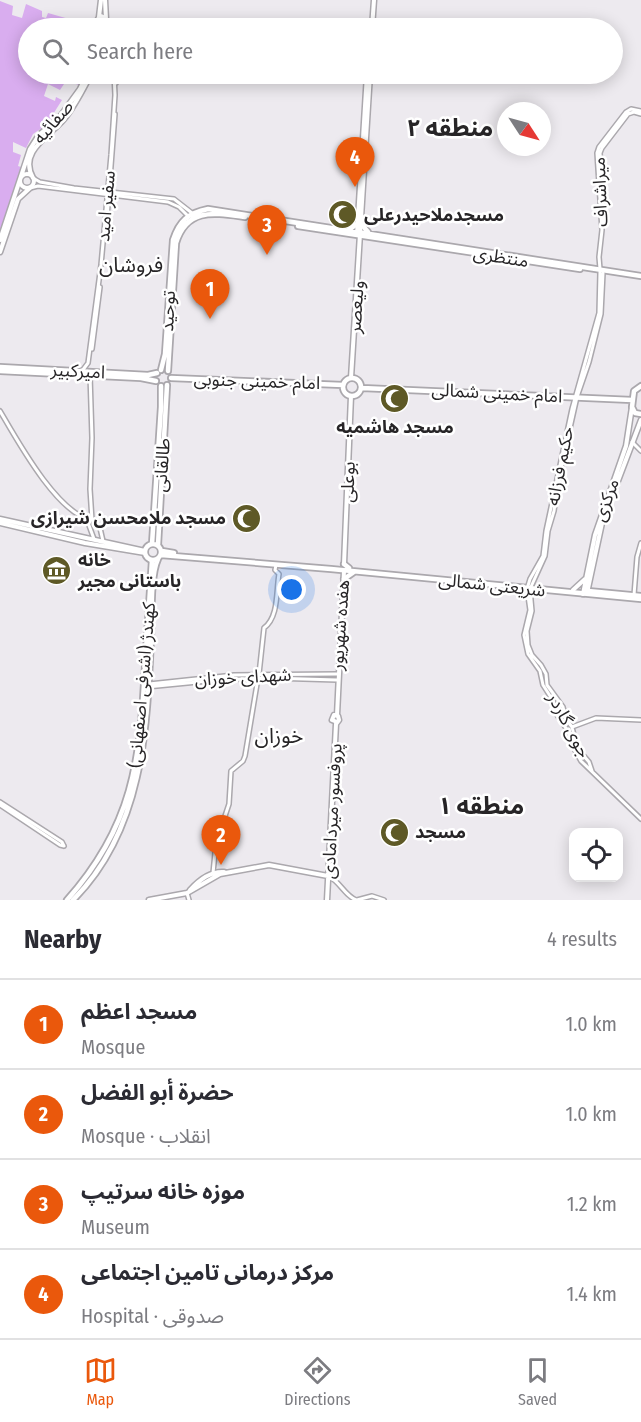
<!DOCTYPE html>
<meta charset="utf-8">
<style>
:root{--surface:#fff;--page:#f2f2f3;--text:#2b2b33;--muted:#7c7c81;--line:#e1e1e2;--accent:#ea580c}
body{margin:0;font-family:"Fira Sans Condensed","Noto Sans Arabic",sans-serif;background:var(--page);color:var(--text)}
.controls{position:absolute;right:18px;bottom:18px;display:grid;overflow:hidden;border-radius:12px;box-shadow:0 3px 15px #0003}
.controls button{width:54px;height:54px;display:grid;place-items:center;padding:0;border:0;border-bottom:2px solid var(--line);background:var(--surface);color:var(--text);font:30px sans-serif}
.compass{position:absolute;left:497px;top:102px;width:54px;height:54px;border-radius:50%;background:var(--surface);box-shadow:0 3px 15px #0003;rotate:126deg}
.you{position:absolute;left:292px;top:590px;width:21px;height:21px;margin:-15px;border:4px solid #fff;border-radius:50%;background:#1a73e8;box-shadow:0 0 0 9px #1a73e833}
.badge{display:grid;place-items:center;width:39px;height:39px;border-radius:50%;background:var(--accent);color:#fff;font-size:20px;font-weight:700}
.pin{position:absolute;translate:-50% -50px;filter:drop-shadow(0 2px 3px #0008)}
.pin::after{content:'';position:absolute;top:32px;width:21px;height:18px;background:inherit;clip-path:polygon(0 0,100% 0,50% 100%)}
.list{margin:0;padding:0;list-style:none}
h2{display:flex;justify-content:space-between;align-items:center;height:78px;margin:0;padding:0 24px;font-size:26px}
h2 small{font-size:20px;font-weight:400;color:var(--muted)}
.list li{display:grid;grid-template-columns:39px 1fr auto;gap:18px;align-items:center;box-sizing:border-box;height:90px;padding:0 24px;border-top:2px solid var(--line)}
.list b{display:block;font-size:22px;white-space:nowrap}
.list p{margin:0;font-size:20px;white-space:nowrap;color:var(--muted)}
.list em{font-size:20px;font-style:normal;color:var(--muted)}
.icon{flex:none;width:33px;height:33px;fill:none;stroke:currentColor;stroke-width:2;stroke-linecap:round;stroke-linejoin:round}
.map{position:relative;flex:none;width:641px;height:900px;overflow:hidden}
.search{position:absolute;background:var(--surface);box-shadow:0 3px 15px #0003;left:18px;right:18px;top:18px;height:66px;display:flex;align-items:center;gap:15px;box-sizing:border-box;padding:0 21px;border-radius:33px;color:var(--muted);font-size:22px}
.sheet{height:438px;background:var(--surface)}
nav{display:flex;justify-content:space-around;align-items:center;box-sizing:border-box;height:84px;border-top:2px solid var(--line);background:var(--surface);font-size:16px;color:var(--muted)}
nav a{display:grid;justify-items:center;gap:3px}
nav .on{color:var(--accent)}
.map>svg:first-child{display:block}
.green{fill:#d9adef}
.lines{fill:none;stroke-linecap:round;stroke-linejoin:round}
.tertiary-casing{stroke:#aba8ad;stroke-width:6}
.secondary-casing{stroke:#aba8ad;stroke-width:7}
.primary-casing{stroke:#aba8ad;stroke-width:8}
.tertiary{stroke:#fff;stroke-width:3}
.secondary{stroke:#fff;stroke-width:4}
.primary{stroke:#fff;stroke-width:4.5}
.labels{text-anchor:middle;stroke-width:5;stroke-linejoin:round;paint-order:stroke}
.street-label{font-size:18px;fill:#272527;stroke:#fff}
.poi-label{font-size:18px;font-weight:bold;fill:#272527;stroke:#fff;text-anchor:start}
.quarter-label{font-size:21px;fill:#272527;stroke:#fff}
.district-label{font-size:24px;font-weight:bold;fill:#272527;stroke:#fff}
</style>
<div class="map">
<svg width="641" height="900" viewBox="0 0 641 900">
<rect width="100%" height="100%" fill="#edeaef"/>
<!-- green -->
<path class="green" d="M0 1 13 6 12 15 22 18 26 4 42 11V17L46 18 48 13 76 21 88 28H28V74H81L83 76 79 85 66 81 60 90 48 84 44 96 55 101 56 97 62 100 50 119 51 122 33 134 26 148 13 142V152L21 155 18 166 21 167 0 232Z"/>
<g class="lines">
<defs>
<path id="tertiary" d="M116 74V83
M33 178 40 182 74 188 174 199 192 213
M30 188 38 186 168 202 179 207 188 216
M107 218 115 114
M604 223 600 153 602 148 628 114 634 112 641 114
M600 269 599 257 602 230 597 153 599 147 626 112 631 109 641 111
M600 272 599 313 572 409 546 531 543 556 530 579 527 589 530 610 524 635 528 654 540 671 543 685 552 699 555 712 568 731 571 743 581 761 641 819
M92 349 100 287
M82 371 88 363 101 265 111 155 115 95 114 74
M90 375 92 438 90 489 92 520
M0 411C17 440 58 515 92 520
M632 442 641 451
M87 520 94 539
M92 520 100 528 103 541
M634 595 637 557 641 543
M259 674 264 628C279 617 276 591 279 574L275 570 276 565
M149 684 234 675 337 674
M147 687 218 680 270 678 337 680
M572 727 596 718 641 720
M592 771 589 762 577 748 572 727 566 719 563 707 547 685 546 674 541 665 532 655 528 645 527 631 532 611 530 589 545 556 548 531 554 511 559 477 577 397 589 362 601 314 603 273
M0 802 62 842 64 846
M0 805 60 845 64 846
M213 873 216 843 229 804 231 771 243 761 245 756 258 678
M328 876C340 881 344 895 356 900
M187 893 189 900
M357 900 372 896 384 900"/>
<path id="secondary" d="M105 0 106 19
M99 17 101 0
M96 28 98 19 101 16 106 19 107 28
M372 28 374 0
M20 181a7 7 0 1 1 14 0a7 7 0 1 1-14 0Z
M33 178C18 151 50 136 64 119 75 106 83 89 91 74
M357 234 367 74
M0 240 30 149 39 135 59 118 80 89 87 74
M0 252 18 199 30 188
M351 378 370 74
M0 519 145 551
M0 523 85 543 145 553
M344 564 351 396
M573 590 585 579
M587 593 602 523 641 420
M583 594 595 535 626 446 632 407
M337 715 344 571
M190 890C199 880 210 871 224 872
M149 900 187 893 220 874 269 865 328 876
M327 900 336 724 339 720 338 716 334 715 332 720 337 722"/>
<path id="primary" d="M362 225 368 232
M298 226 580 269
M349 230 358 223
M0 367 148 375 157 373
M161 370 165 354 173 240C179 221 188 213 208 209L641 276
M0 371 141 378 156 381
M168 371 176 243C187 207 215 213 245 217
M343 387a9 9 0 1 1 18 0a9 9 0 1 1-18 0Z
M171 378 343 385
M641 386 634 391 632 407 635 413 641 414
M362 388 632 400
M145 552a8 8 0 1 1 16 0a8 8 0 1 1-16 0Z
M152 544 161 407V386
M158 545 167 385
M162 551 174 553
M161 555 331 569 641 599
M344 564 349 568
M344 579 354 572
M588 591 641 596
M67 900C133 826 140 761 145 666 147 631 150 595 152 560
M73 900C143 830 147 730 151 637 152 617 150 576 158 559"/>
</defs>
<!-- tertiary casing -->
<use href="#tertiary" class="tertiary-casing"/>
<!-- secondary casing -->
<use href="#secondary" class="secondary-casing"/>
<!-- primary casing -->
<use href="#primary" class="primary-casing"/>
<!-- tertiary -->
<use href="#tertiary" class="tertiary"/>
<!-- secondary -->
<use href="#secondary" class="secondary"/>
<!-- primary -->
<use href="#primary" class="primary"/>
</g>
<!-- icons -->
<defs>
<symbol id="mosque-disc" viewBox="-11 -11 22 22"><circle r="9.5" fill="#5e5926" stroke="#fff"/><path d="M3.5-4.9A6 6 0 1 0 3.5 4.9A5 5 0 1 1 3.5-4.9Z" fill="#fff"/></symbol>
<symbol id="museum-disc" viewBox="-11 -11 22 22"><circle r="9.5" fill="#5e5926" stroke="#fff"/><path d="M0-6L6-3V-2H-6V-3ZM-5-1h2V3h-2ZM-1-1h2V3h-2ZM3-1h2V3H3ZM-6 4H6V6H-6Z" fill="#fff"/></symbol>
</defs>
<g fill-rule="evenodd">
<use href="#mosque-disc" x="326" y="198" width="33" height="33"/>
<use href="#mosque-disc" x="378" y="382" width="33" height="33"/>
<use href="#mosque-disc" x="230" y="502" width="33" height="33"/>
<use href="#museum-disc" x="40" y="554" width="33" height="33"/>
<use href="#mosque-disc" x="378" y="816" width="33" height="33"/>
</g>
<g class="labels">
<!-- street labels -->
<g class="street-label">
<text transform="translate(53 122) rotate(-49)" y="6">صفائیه</text>
<text transform="translate(600 192) rotate(-92)" y="6">میراشراف</text>
<text transform="translate(106 206) rotate(-85)" y="6">سفیر امید</text>
<text transform="translate(501 257) rotate(9)" y="6">منتظری</text>
<text transform="translate(356 307) rotate(-86)" y="6">ولیعصر</text>
<text transform="translate(168 311) rotate(-87)" y="6">توحید</text>
<text transform="translate(78 371) rotate(3)" y="6">امیرکبیر</text>
<text transform="translate(257 381) rotate(2)" y="6">امام خمینی جنوبی</text>
<text transform="translate(497 393) rotate(3)" y="6">امام خمینی شمالی</text>
<text transform="translate(162 465) rotate(-86)" y="6">طالقانی</text>
<text transform="translate(560 466) rotate(-79)" y="6">حکیم فرزانه</text>
<text transform="translate(348 482) rotate(-88)" y="6">بوعلی</text>
<text transform="translate(606 500) rotate(-70)" y="6">مرکزی</text>
<text transform="translate(492 585) rotate(6)" y="6">شریعتی شمالی</text>
<text transform="translate(340 625) rotate(-86)" y="6">هفده شهریور</text>
<text transform="translate(243 677) rotate(-3)" y="6">شهدای خوزان</text>
<text transform="translate(142 685) rotate(-85)" y="6">کهندژ (اشرفی اصفهانی)</text>
<text transform="translate(569 725) rotate(62)" y="6">جوی گاردر</text>
<text transform="translate(332 811) rotate(-87)" y="6">پروفسور میردامادی</text>
</g>
<!-- poi labels -->
<g class="poi-label">
<text x="364" y="221">مسجدملاحیدرعلی</text>
<text x="395" y="433" text-anchor="middle">مسجد هاشمیه</text>
<text x="226" y="524" text-anchor="end">مسجد ملامحسن شیرازی</text>
<text x="78" y="566">خانه<tspan x="78" dy="21">باستانی مجیر</tspan></text>
<text x="415" y="838">مسجد</text>
</g>
<!-- quarter labels -->
<g class="quarter-label">
<text x="131" y="272">فروشان</text>
<text x="279" y="743">خوزان</text>
</g>
<!-- district labels -->
<g class="district-label">
<text x="450" y="136">منطقه ۲</text>
<text x="481" y="814">منطقه ۱</text>
</g>
</g>
</svg>
<div class="controls">
<button><svg class="icon" aria-label="locate" viewBox="0 0 24 24"><circle cx="12" cy="12" r="6"/><path d="M12 2v4M12 18v4M2 12h4M18 12h4"/></svg></button>
</div>
<svg class="compass" viewBox="-18 -18 36 36"><path d="M0-13l5 13h-10z" fill="#e53935"/><path d="M0 13l5-13h-10z" fill="#7c7c81"/></svg>
<div class="you"></div>
<div class="pin badge" style="left:210px;top:319px">1</div>
<div class="pin badge" style="left:221px;top:865px">2</div>
<div class="pin badge" style="left:267px;top:255px">3</div>
<div class="pin badge" style="left:355px;top:187px">4</div>
<div class="search"><svg class="icon" aria-label="search" viewBox="0 0 24 24"><circle cx="10" cy="10" r="6"/><path d="M15 15l6 6"/></svg>Search here</div>
</div>
<section class="sheet">
<h2>Nearby<small>4 results</small></h2>
<ul class="list">
<li><span class="badge">1</span><div><b>مسجد اعظم</b><p>Mosque</p></div><em>1.0 km</em></li>
<li><span class="badge">2</span><div><b>حضرة أبو الفضل</b><p>Mosque · انقلاب</p></div><em>1.0 km</em></li>
<li><span class="badge">3</span><div><b>موزه خانه سرتیپ</b><p>Museum</p></div><em>1.2 km</em></li>
<li><span class="badge">4</span><div><b>مرکز درمانی تامین اجتماعی</b><p>Hospital · صدوقی</p></div><em>1.4 km</em></li>
</ul>
</section>
<nav>
<a class="on"><svg class="icon" aria-label="map" viewBox="0 0 24 24"><path d="M3 6l6-2 6 2 6-2v14l-6 2-6-2-6 2zM9 4v14M15 6v14"/></svg>Map</a>
<a><svg class="icon" aria-label="directions" viewBox="0 0 24 24"><path d="M12 3l9 9-9 9-9-9zM9 14v-3h6M13 9l2 2-2 2"/></svg>Directions</a>
<a><svg class="icon" aria-label="saved" viewBox="0 0 24 24"><path d="M7 4h10v16l-5-4-5 4z"/></svg>Saved</a>
</nav>
